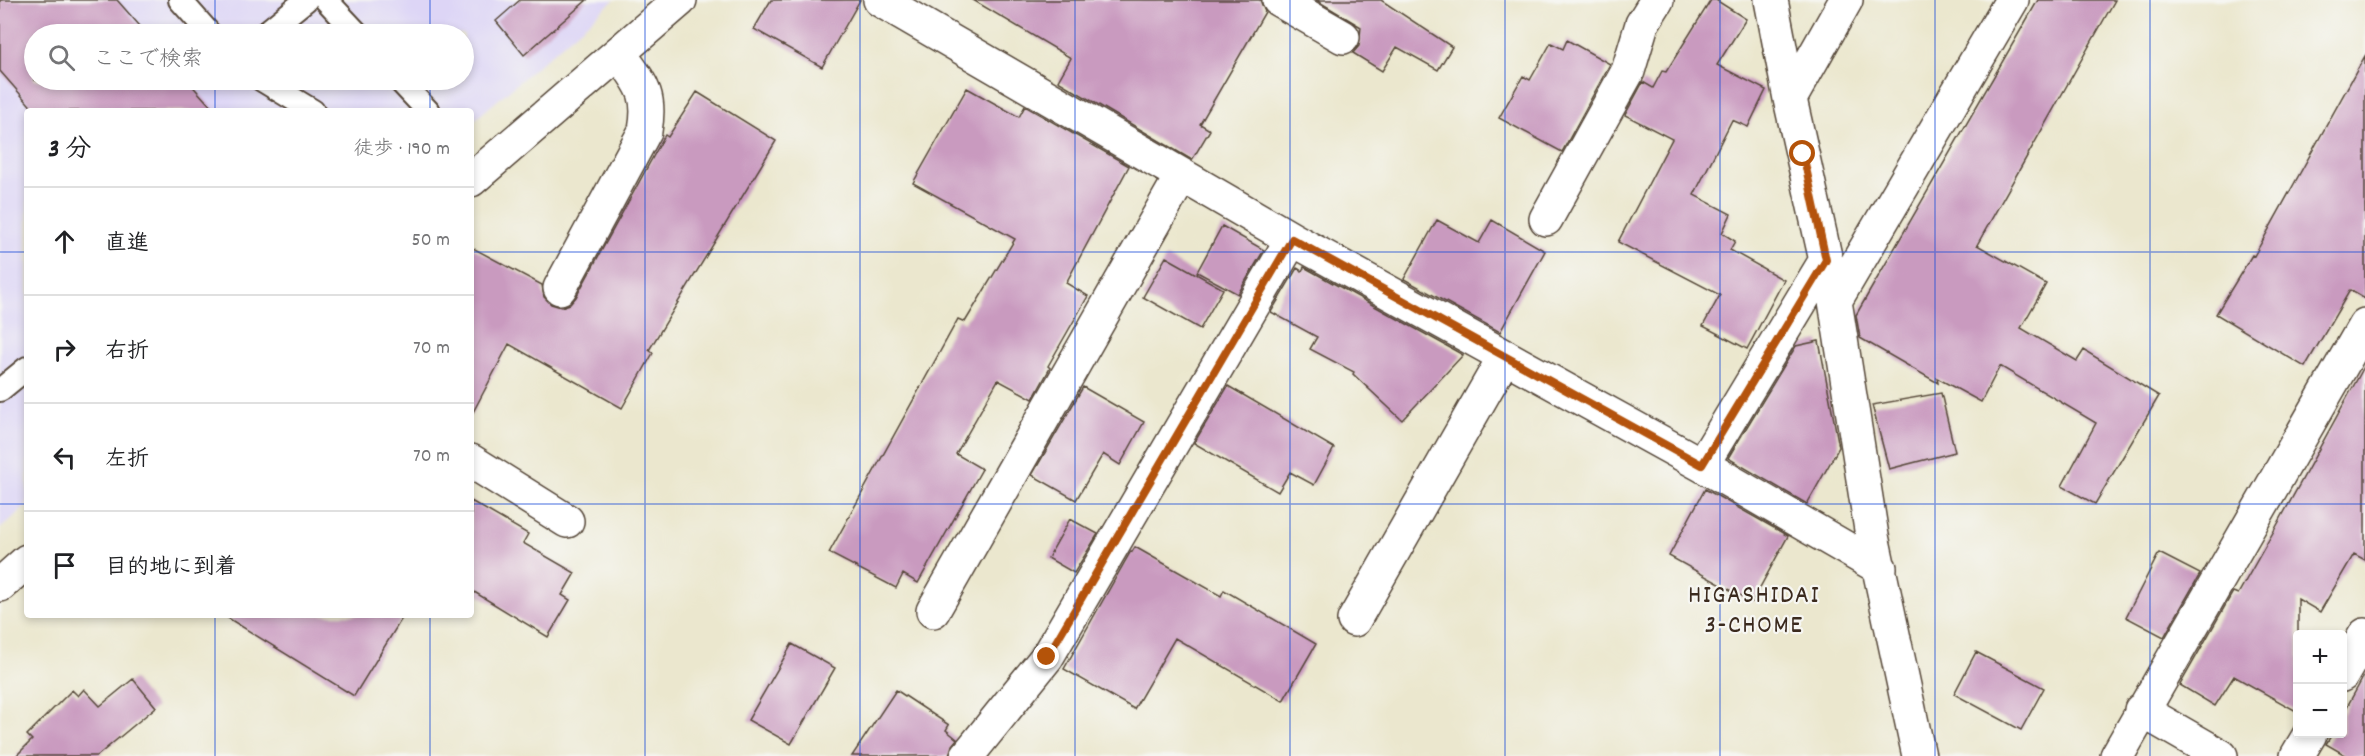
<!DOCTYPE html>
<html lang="ja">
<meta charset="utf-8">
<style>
:root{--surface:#fff;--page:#f6f6f6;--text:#202124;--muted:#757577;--line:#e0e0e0}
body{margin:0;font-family:Dekko,"Klee One",sans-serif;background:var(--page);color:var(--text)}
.controls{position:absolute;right:18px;bottom:18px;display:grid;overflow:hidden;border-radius:6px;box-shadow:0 3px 9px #0003}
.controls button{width:54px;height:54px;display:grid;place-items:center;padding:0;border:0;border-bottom:2px solid var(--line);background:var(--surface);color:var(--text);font:30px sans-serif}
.stop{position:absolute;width:18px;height:18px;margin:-14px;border:4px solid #b45309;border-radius:50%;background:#fff}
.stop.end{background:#b45309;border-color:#fff;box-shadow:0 2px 6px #0008}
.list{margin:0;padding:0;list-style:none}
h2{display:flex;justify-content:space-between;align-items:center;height:78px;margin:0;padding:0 24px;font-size:26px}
h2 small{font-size:20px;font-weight:400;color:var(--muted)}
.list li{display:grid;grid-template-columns:39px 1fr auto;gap:18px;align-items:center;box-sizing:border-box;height:108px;padding:0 24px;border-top:2px solid var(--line)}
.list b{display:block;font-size:22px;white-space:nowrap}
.list em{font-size:20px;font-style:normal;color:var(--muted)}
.icon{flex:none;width:33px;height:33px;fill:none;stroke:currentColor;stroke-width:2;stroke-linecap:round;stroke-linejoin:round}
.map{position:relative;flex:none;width:2365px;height:756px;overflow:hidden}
.search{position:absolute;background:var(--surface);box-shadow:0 3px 9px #0003;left:24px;top:24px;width:450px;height:66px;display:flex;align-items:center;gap:15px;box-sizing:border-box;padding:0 21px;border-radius:33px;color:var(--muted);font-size:22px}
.panel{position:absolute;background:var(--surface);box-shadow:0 3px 9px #0003;left:24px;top:108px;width:450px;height:510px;border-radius:6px}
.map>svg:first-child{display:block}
.built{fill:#ddd5f6;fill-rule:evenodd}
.building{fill:#c99abf}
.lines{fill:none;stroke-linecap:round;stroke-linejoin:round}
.service-casing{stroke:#554638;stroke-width:26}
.minor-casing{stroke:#554638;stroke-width:36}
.tertiary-casing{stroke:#554638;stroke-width:36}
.service{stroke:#fff;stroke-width:22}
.minor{stroke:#fff;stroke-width:33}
.tertiary{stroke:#fff;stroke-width:33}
.route{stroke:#b45309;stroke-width:8}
.grid{fill:none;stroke:#1d4ed8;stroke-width:1.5;stroke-opacity:0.55}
.labels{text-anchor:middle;stroke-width:4.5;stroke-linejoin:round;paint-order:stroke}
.neighbourhood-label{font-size:26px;letter-spacing:1.5px;fill:#3b2a1e;stroke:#f6f6f2}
</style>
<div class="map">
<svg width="2365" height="756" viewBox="0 0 2365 756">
<rect width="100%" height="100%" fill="#f6f6f2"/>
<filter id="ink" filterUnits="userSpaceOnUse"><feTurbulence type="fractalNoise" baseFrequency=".0167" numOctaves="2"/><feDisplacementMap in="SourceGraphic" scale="12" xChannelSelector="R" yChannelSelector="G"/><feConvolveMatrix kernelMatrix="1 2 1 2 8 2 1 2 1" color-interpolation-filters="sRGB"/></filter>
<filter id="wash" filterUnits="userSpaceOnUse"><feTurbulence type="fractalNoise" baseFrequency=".008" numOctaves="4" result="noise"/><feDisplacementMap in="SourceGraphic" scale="24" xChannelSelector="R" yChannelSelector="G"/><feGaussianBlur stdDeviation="1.35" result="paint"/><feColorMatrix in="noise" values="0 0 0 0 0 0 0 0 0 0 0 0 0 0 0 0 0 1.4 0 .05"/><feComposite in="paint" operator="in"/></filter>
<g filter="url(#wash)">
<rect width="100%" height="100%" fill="#ebe7ce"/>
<!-- built -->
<path class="built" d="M0 0H614L471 123V111H27V505L0 529ZM34 34H464V80H34Z"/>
<g id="blocks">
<!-- building -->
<path class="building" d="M0 0H117L147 34H34V80H187L215 111H35L0 71Z
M520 0H587L524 55 496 21Z
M771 0H860L822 67 754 29Z
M973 0H1260L1265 12 1200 124 1210 130 1192 160 1058 81 1071 58Z
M1316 0H1381L1452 47 1438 70 1397 47 1382 71 1353 53 1359 46 1361 27Z
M1711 0H1716L1746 19 1717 65 1766 90 1748 127 1732 120 1694 195 1731 214 1722 233 1735 241 1730 250 1784 280 1747 349 1703 326 1720 295 1618 242 1672 139 1625 115 1643 82 1653 88 1662 71 1666 72Z
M2038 0H2115L1977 245 2046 284 2021 328 2077 361 2084 350 2159 396 2095 504 2062 486 2096 423 2000 366 1981 402 1937 378 1938 383 1860 338 1856 315Z
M1567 40 1610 64 1562 152 1499 118 1523 76 1530 80 1551 43 1563 49Z
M2365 56V299L2350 290 2305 367 2216 314 2252 255 2254 256Z
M967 88 1019 117 1025 106 1129 166 1066 283 1088 296 1048 366 1050 368 1033 399 998 380 956 454 982 469 918 583 903 574 896 588 829 553 958 319 965 322 1015 239 913 183Z
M697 92 776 141 649 350 653 353 622 408 509 344 471 416V247L542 285 544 297 551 304 561 307 570 304 576 297 665 135 668 137Z
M1437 220 1479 243 1492 220 1545 251 1500 332 1404 279Z
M1222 226 1264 250 1238 294 1197 272Z
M1166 257 1223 289 1200 329 1143 297Z
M1304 267 1463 355 1402 420 1353 374 1354 372 1310 349 1317 337 1271 312 1297 268 1302 271Z
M1819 341 1839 447 1807 504 1728 458 1796 346Z
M2365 365V560L2354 554 2320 612 2298 599V712L2234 676 2215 706 2180 685 2233 592 2238 594 2275 529Z
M1228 386 1334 448 1314 485 1290 472 1278 492 1194 443Z
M1083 387 1144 422 1120 465 1103 454 1076 500 1032 475Z
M1941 393 1955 452 1889 469 1872 405Z
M1705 489 1788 536 1752 602 1669 556Z
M471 501 528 534 523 543 575 573 562 595 570 600 548 637 471 590Z
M1070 519 1098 534 1074 573 1048 558Z
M1135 547 1221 596 1224 590 1316 644 1283 701 1175 638 1134 709 1064 669 1131 551 1132 552Z
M2159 553 2200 574 2164 637 2126 617Z
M223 615H404L354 696Z
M792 644 835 668 791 744 748 720Z
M1976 652 2044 688 2021 730 1954 694Z
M2365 674V756H2347L2326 744 2332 734H2343V714Z
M133 679 156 707 97 756H16L32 740 27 735 72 690 78 696 84 689 100 706Z
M896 690 949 725 946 730 957 739 952 745 949 756H852Z"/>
</g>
</g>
<g filter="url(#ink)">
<use href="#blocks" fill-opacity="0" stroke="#554638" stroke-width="1.5"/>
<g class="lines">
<defs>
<path id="service" d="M180 0 210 34
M326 0 358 34
M264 34 306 0
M262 80 313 111
M399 80 428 111
M0 390 27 368"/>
<path id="minor" d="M880 0 1292 239 1702 465 1880 568
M1279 0 1343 37
M1771 0 1790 99 1835 301 1872 536 1919 756
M1790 99 1846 0
M1546 219 1628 71 1642 24 1657 0
M560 288 645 131C652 92 640 83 619 53
M1835 301 2012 0
M471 461 567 521
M1702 465 1826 260
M933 611 1182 175
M1354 620 1505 356
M2342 675 2365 635
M2141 710 2221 756
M967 756 1047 657 1292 239
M2117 756 2365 325
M2297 756 2310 734"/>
<path id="tertiary" d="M471 180 680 0
M0 585 27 561"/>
</defs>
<!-- service casing -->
<use href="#service" class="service-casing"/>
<!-- minor casing -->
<use href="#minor" class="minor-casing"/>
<!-- tertiary casing -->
<use href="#tertiary" class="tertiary-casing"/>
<!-- service -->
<use href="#service" class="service"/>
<!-- minor -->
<use href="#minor" class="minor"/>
<!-- tertiary -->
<use href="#tertiary" class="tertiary"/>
</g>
</g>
<g class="lines" filter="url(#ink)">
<!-- route -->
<path class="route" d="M1047 657 1292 239 1702 465 1826 260 1803 154"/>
</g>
<!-- grid -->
<path class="grid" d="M215 0V34M430 0V34M645 0V756M860 0V756M1075 0V756M1290 0V756M1505 0V756M1720 0V756M1935 0V756M2150 0V756M215 80V111M430 80V111M0 252H27M471 252H2365M0 504H27M471 504H2365M215 615V756M430 615V756"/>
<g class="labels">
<!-- neighbourhood labels -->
<g class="neighbourhood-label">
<text x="1754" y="602">HIGASHIDAI<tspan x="1754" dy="30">3-CHOME</tspan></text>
</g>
</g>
</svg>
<div class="controls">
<button>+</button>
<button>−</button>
</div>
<div class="stop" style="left:1803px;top:154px"></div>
<div class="stop end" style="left:1047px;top:657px"></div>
<div class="search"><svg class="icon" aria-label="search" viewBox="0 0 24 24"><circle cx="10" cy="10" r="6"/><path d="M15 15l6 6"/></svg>ここで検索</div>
<section class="panel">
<h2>3 分<small>徒歩 · 190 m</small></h2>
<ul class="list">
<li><svg class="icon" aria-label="ahead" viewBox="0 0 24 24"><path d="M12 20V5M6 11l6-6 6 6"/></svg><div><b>直進</b></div><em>50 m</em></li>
<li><svg class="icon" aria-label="right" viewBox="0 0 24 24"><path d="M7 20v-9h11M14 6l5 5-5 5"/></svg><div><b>右折</b></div><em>70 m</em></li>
<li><svg class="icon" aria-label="left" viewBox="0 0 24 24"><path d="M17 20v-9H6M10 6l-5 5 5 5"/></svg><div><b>左折</b></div><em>70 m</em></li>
<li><svg class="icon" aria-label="arrive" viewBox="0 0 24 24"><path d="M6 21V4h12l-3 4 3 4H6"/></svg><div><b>目的地に到着</b></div></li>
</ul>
</section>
</div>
